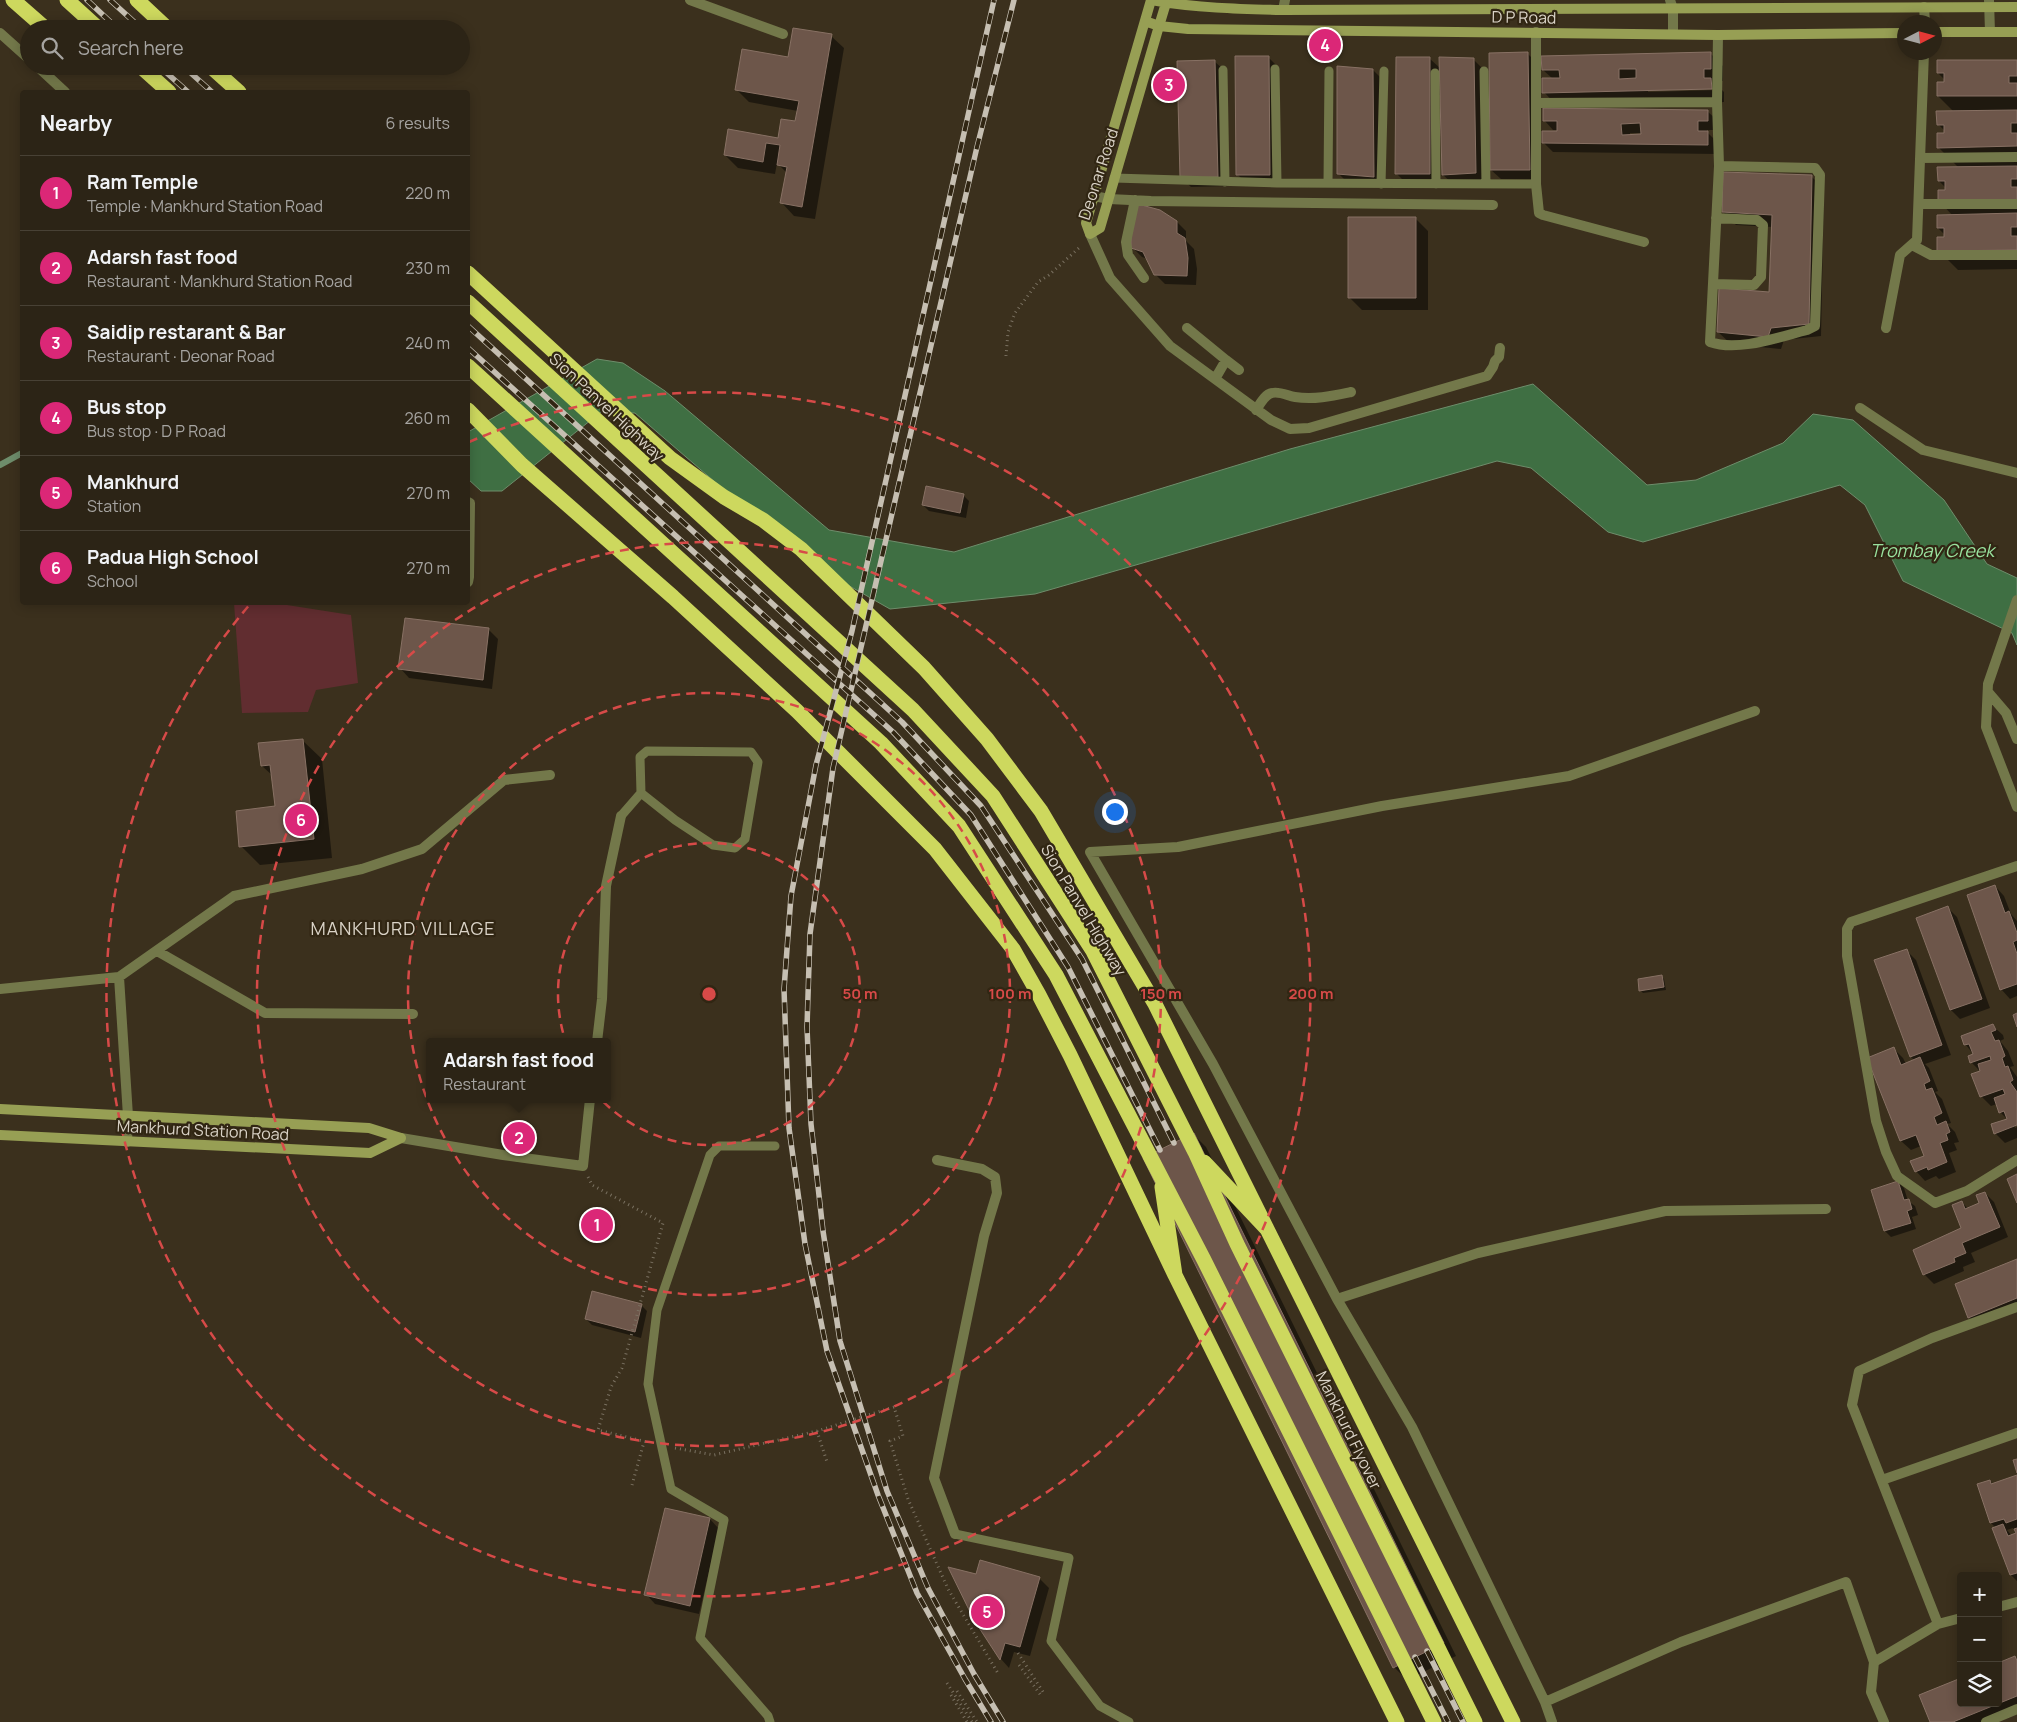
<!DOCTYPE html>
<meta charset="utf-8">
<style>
:root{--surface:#2c2416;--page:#342c1f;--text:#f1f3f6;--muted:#a6a4a1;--line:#484135;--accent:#db2777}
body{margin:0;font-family:Manrope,sans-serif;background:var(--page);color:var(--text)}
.controls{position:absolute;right:15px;bottom:15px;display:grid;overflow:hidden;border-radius:5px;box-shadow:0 2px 12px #0003}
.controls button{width:45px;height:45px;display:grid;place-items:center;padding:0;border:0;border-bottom:1px solid var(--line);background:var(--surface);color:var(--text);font:25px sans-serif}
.compass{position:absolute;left:1897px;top:15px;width:45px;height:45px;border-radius:50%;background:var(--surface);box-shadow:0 2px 12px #0003;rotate:84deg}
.you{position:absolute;left:1114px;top:811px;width:18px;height:18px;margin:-12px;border:4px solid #fff;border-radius:50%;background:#1a73e8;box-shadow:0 0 0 8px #1a73e833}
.badge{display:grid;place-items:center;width:32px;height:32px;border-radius:50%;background:var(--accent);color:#fff;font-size:16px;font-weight:700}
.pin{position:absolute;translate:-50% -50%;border:2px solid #fff;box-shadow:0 1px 5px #0006}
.popup{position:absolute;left:426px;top:1038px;width:185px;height:65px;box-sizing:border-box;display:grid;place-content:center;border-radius:5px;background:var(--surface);filter:drop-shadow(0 1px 4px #0005);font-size:16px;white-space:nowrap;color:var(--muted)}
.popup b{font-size:19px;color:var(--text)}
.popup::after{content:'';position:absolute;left:50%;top:100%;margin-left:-10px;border:10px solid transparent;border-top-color:var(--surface)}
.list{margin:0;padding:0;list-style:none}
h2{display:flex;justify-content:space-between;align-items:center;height:65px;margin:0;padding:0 20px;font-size:21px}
h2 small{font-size:16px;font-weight:400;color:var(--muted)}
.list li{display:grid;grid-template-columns:32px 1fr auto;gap:15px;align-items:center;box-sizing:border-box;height:75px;padding:0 20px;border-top:1px solid var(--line)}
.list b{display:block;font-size:19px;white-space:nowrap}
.list p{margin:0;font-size:16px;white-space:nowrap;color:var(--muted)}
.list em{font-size:16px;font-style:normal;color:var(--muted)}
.icon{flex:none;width:28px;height:28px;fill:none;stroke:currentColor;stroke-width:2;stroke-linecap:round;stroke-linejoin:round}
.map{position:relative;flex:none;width:2017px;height:1722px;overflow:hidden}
.search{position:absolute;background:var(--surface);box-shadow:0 2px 12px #0003;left:20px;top:20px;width:450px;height:55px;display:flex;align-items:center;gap:12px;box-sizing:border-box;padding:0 18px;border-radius:28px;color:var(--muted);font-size:19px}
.panel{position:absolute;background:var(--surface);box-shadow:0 2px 12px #0003;left:20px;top:90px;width:450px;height:515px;border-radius:5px}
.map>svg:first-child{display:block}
.green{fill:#612d30}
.water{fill:#3f6f43;stroke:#6e8d6b}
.shadow{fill:#0007;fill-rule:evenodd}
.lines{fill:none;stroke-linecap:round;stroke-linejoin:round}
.stream{stroke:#6e8d6b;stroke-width:6}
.building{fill:#6d564a;stroke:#887164;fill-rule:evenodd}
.path{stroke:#7b7262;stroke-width:3;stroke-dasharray:1 4;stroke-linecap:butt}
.lane{stroke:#73784a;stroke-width:9}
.street{stroke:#73784a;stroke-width:10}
.secondary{stroke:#979f54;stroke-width:10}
.highway{stroke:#cdd85e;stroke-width:15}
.rail-casing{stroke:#c6bfb2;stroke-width:5.5}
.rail{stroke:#312613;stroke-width:4;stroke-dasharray:11;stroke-linecap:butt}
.ring{fill:none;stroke:#d74a48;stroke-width:2.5;stroke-dasharray:9 6}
.labels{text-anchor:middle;stroke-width:4.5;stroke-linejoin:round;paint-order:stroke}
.street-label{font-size:16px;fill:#dad3c7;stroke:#312613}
.water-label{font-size:18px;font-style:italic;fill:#99e19e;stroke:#312613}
.neighbourhood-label{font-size:18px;letter-spacing:1px;fill:#dad3c7;stroke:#312613}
.centre{fill:#d74a48;stroke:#312613;stroke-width:2.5}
.ring-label{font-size:15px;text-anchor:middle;font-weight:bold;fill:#d74a48;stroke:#312613;stroke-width:4.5;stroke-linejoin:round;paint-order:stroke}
</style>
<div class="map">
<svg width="2017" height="1722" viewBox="0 0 2017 1722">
<rect width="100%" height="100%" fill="#3b301d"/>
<!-- green -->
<path class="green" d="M234 603H274L351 615 358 683 316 690 308 712 242 713Z"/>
<!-- water -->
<path class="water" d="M597 359 623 363 665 391 829 530 954 552 1290 449 1533 384 1647 485 1696 480 1783 443 1813 414 1853 420 1944 500 1987 564 2017 578V645L2012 633 1903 581 1865 505 1840 485 1643 542 1608 532 1531 468 1497 461 1035 594 890 609 809 563 635 413 601 412 502 491H481L468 479V432Z"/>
<!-- shadow -->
<path class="shadow" d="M831 36 844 48 815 219 794 216 782 203 787 173 777 163 775 174 738 168 725 155 729 131 779 140 796 123 798 111 749 102 736 89Z
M1710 53 1723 66V81H1717V85L1724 92V102L1556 105 1544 92 1553 79 1543 70ZM1718 88V90L1648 92V89Z
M1528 54 1537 63 1539 179H1501L1491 170Z
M1268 57 1278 67 1279 184H1247L1238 175Z
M1429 58 1441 69 1473 59 1483 69 1485 182 1453 184 1443 175 1441 95H1439V183H1406L1397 174Z
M1214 61 1224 70 1227 186 1191 187 1182 178Z
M2017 61V269L1958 270 1939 251 1945 238V235L1938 228 1953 216 1939 201 1946 191V188L1939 181 1959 168 1938 147 1945 131 1938 124 1954 112 1938 96 1945 80 1938 73Z
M1373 70 1382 79 1383 186 1348 183 1339 174Z
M1707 111 1717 120V130H1707V132L1717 142V154L1553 152 1544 143 1558 132V130H1553L1544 120ZM1630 133H1642V136H1630Z
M1811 176 1824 189 1821 336 1784 340 1781 349 1731 344 1718 332 1770 293 1773 227 1736 225 1723 212Z
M1415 218 1428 231V310H1362L1349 297Z
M1177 222 1186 231V241L1194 249 1197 269 1196 285 1165 284 1155 274 1148 259 1142 257 1132 247Z
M963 495 969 501 966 518 929 511 923 505Z
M488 629 498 639 492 689 409 678 400 668Z
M302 740 322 759 332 858 260 865 241 846 276 807 273 776 262 766Z
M1995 886 2004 896 2011 914 2017 921V996L2010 999 2001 989Z
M1947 907 1957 917 1990 1008 1960 1019 1951 1010 1918 918Z
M1906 950 1916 960 1951 1055 1925 1064 1929 1068 1938 1091 1935 1092 1942 1099 1951 1123 1947 1124 1955 1132 1959 1142 1954 1143 1957 1150 1949 1153 1956 1172 1939 1179 1936 1176 1925 1181 1916 1171 1925 1156 1921 1146 1911 1150 1901 1141 1894 1049 1903 1058 1906 1064 1915 1061 1911 1057 1876 961Z
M1661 976 1664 979 1666 990 1643 993 1641 991Z
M1993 1026 2003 1035 2004 1039 2000 1041 2008 1051 2014 1066 2010 1067 2017 1077V1124L2015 1125V1128L2017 1127V1138L2005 1143 1995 1133 2008 1120 2000 1112 1997 1104 1991 1106 1981 1096V1072L1971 1062 1974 1055 1966 1045Z
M1193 1134 1206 1147 1456 1656 1407 1680 1394 1667Z
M1898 1182 1904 1188 1908 1201 1915 1206 1918 1215 1912 1217 1916 1229 1891 1237 1885 1231 1872 1190Z
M1985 1193 1994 1202 2008 1237 1971 1253 1975 1262 1963 1267 1964 1271 1934 1284 1924 1274 1963 1228 1962 1202 1968 1209 1981 1204Z
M2017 1261V1311L1978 1326 1969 1317Z
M641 1305 647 1311 641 1338 592 1325 586 1319Z
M2017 1476V1533L2013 1528 2007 1530 2012 1536 2017 1534V1581L2011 1575 1993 1529 1996 1528 1991 1523 1990 1481 1993 1484Z
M710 1519 719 1529 699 1614 655 1604 646 1594Z
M977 1576 1039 1578 1049 1588 1030 1656 1014 1652 1009 1668 1001 1659 976 1619Z
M2015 1658 2017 1660V1709L1985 1722H1932L1961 1703H1998Z"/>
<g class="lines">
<!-- stream -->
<path class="stream" d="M0 465 22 453"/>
</g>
<!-- building -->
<path class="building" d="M793 28 832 34 802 207 780 203 787 167 777 165 780 145 766 143 763 162 724 155 728 129 778 138 781 119 795 121 799 101 735 90 742 49 788 57Z
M1528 52 1530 170H1490L1489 53Z
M1711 52V69H1704V78H1711L1712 89 1542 93V78H1560L1559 70H1542L1541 56ZM1619 69H1636V78L1619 79Z
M1235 56H1269L1270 175H1236Z
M1396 57H1430V174H1395Z
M1439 57 1474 58 1476 173 1442 175Z
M1215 60 1218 177 1180 178 1177 61Z
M1937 60H2017V76H2009V83H2017V96H1937V82H1944V73H1937Z
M1337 66 1373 69 1374 177 1337 174Z
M1543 108 1708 110V121H1698V131H1708V145L1542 143V131H1557V121H1543ZM1640 123 1641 134 1622 135 1621 124Z
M2017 110V123H2011V133H2017V146L1937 148V133H1944V125H1937L1936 111Z
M2017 166V179H2011V187H2017V201L1938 202V190H1945V181H1938L1937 167Z
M1723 172 1812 175 1809 324 1771 328 1768 337 1717 332 1719 288 1769 292 1772 215 1722 212Z
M1138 204 1160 210 1177 221V233L1185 238 1188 258 1187 276 1154 275 1143 252 1131 248V231Z
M2017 213V227H2011V236H2017V250L1937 251V237H1944V228H1937V215Z
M1348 217H1416V298H1348Z
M926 486 964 494 960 513 922 505Z
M405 618 489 628 483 680 398 669Z
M303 739 314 839 239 847 236 811 275 806 270 765 261 766 258 743Z
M1995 885 2005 913 2009 911 2017 933V940L2013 942 2017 954V984L2000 990 1967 895Z
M1948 906 1982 999 1950 1010 1916 918Z
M1907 949 1942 1045 1910 1057 1874 960Z
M1662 975 1664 987 1639 991 1638 979Z
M2017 1013V1027L2013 1015Z
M1993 1024 1996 1030 1991 1032 1995 1041 1999 1040 2005 1056 2002 1058 2005 1067 2008 1066 2013 1080 2010 1082 2017 1092V1125L1994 1134 1991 1124 2007 1119 2004 1111 1999 1113 1994 1098 2005 1094 2003 1089 1980 1097 1971 1074 1980 1071 1978 1064 1991 1060 1990 1056 1970 1063 1968 1056 1973 1054 1969 1044 1964 1045 1961 1036Z
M1894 1047 1901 1065 1920 1057 1930 1081 1924 1084 1926 1090 1932 1088 1942 1113 1934 1117 1937 1125 1946 1121 1950 1132 1946 1134 1948 1140 1940 1143 1947 1162 1928 1170 1927 1167 1915 1172 1910 1161 1924 1156 1916 1135 1900 1141 1867 1058Z
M1194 1133 1444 1643 1393 1668 1143 1158Z
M2017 1174V1203L2007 1179Z
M1898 1181 1904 1200 1909 1199 1912 1209 1907 1211 1911 1223 1884 1231 1871 1190Z
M1985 1192 2000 1227 1962 1243 1966 1253 1954 1258 1955 1262 1923 1275 1913 1250 1961 1228 1952 1205 1962 1201 1965 1209 1979 1203 1976 1195Z
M2017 1259V1298L1968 1318 1955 1284Z
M592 1291 642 1304 635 1332 585 1319Z
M2017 1459V1473L2013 1460Z
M2017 1475V1519L2006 1523 2004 1519 1990 1523 1977 1484 1990 1480 1991 1484Z
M665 1508 710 1518 690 1606 644 1595Z
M2003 1524 2008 1536 2016 1533 2014 1529 2017 1528V1573L2010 1575 1992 1528Z
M980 1560 1040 1577 1020 1647 1005 1643 1000 1660 974 1620 948 1567 976 1574Z
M2015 1656 2017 1661V1696L1953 1722H1930L1919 1695 1961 1678V1703H1998V1663Z"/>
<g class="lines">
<!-- path -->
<path class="path" d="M1006 356 1008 332 1015 313 1038 282 1049 275 1080 247
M588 1177 592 1185 663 1223 622 1368 611 1387 598 1430 647 1442
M817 1431 827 1462
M675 1448 714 1455 817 1431 894 1407 903 1436 890 1441 908 1499 948 1589 999 1675
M632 1485 644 1442
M1018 1653 1045 1695
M1019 1665 1042 1697
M947 1683 972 1722
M957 1691 977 1722
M951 1695 967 1722"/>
<!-- lane -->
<path class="lane" d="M1275 69 1277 183
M1223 70 1225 182
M1484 71 1486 184
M1435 73 1436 184
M1114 178 1277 183 1536 184
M1328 183 1329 71
M1381 184 1384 71
M621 816 641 793 640 757 647 751 751 752 758 762 745 839 735 848 713 845 675 820 641 793
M955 1534 1069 1558 1051 1641 1100 1706 1129 1722
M770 1722 768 1716 700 1638 724 1520 671 1489 648 1384 657 1310 710 1155 719 1146H775"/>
<!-- street -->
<path class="street" d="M690 0 783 34
M1670 0 1673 9V34
M1989 0 1990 32
M1924 7 1925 22
M1283 10 1285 0
M1536 32V184L1539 213 1543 215 1644 242
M0 33 29 59
M1718 35 1717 102 1719 166 1710 342C1738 352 1779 337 1807 330L1815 326 1820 175 1815 168 1719 166
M37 66 65 92
M1536 103 1717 102
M1920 158 2017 157
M1094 196 1109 199 1151 201 1493 205
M1135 200 1126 242 1128 255 1144 278
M1919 204H2017
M1090 234 1110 278 1170 346 1271 420 1290 429 1309 428 1487 376 1493 367 1495 361 1499 357 1500 348
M1912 245 1931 255H2017
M1713 284 1754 285 1761 277 1763 225 1757 220 1716 218
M1187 328 1226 360 1215 379
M1886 328 1900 255 1917 240 1924 52
M1226 360 1239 370
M1860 408 1923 450 2017 473
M1256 410C1260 404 1265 394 1272 393 1280 391 1288 396 1295 397 1314 400 1332 396 1351 392
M468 502 470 503 469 577 468 582
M2017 600 1988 684 1986 727 2017 807
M1988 692 2006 713 2017 739
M2017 866 1851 922 1847 929V956L1876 1121 1886 1152 1897 1176 1935 1203 1967 1191 2017 1160
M157 951 265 1013 413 1014
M0 989 119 977
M597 1042 602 999 606 886 621 816
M401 1138 503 1155 583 1166 590 1099
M127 1142 128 1116 119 977 234 896 362 869 422 849 504 780 550 775
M937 1160 982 1169 995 1177 997 1193 984 1236 934 1478 955 1534
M1337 1299 1478 1253 1665 1211 1826 1209
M1882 1480 2017 1433
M1998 1607 2017 1602
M1938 1624 1852 1405 1859 1371 1932 1338 2017 1307
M1545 1702 1681 1642 1846 1582 1874 1662
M1552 1722 1545 1702 1412 1427 1337 1299 1213 1064 1090 852 1178 847 1382 806 1569 776 1755 711
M1884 1722 1871 1692 1874 1662 1938 1624 1961 1618
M1986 1722 2017 1709"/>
<!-- secondary -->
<path class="secondary" d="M1166 0V3L1159 26 1100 228 1090 234 1086 223 1151 0C1196 8 1237 9 1283 10L2017 7
M1145 21 1159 26 1188 29 1718 35 1904 33
M1934 32H2017
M0 1109 369 1128 401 1138
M0 1135 370 1153 401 1138"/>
<!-- highway -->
<path class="highway" d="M13 0 46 29
M67 0 99 29
M137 0 168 29
M140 66 169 92
M210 66 239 92
M468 273 670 458 724 497 763 520 801 549 924 668 987 739 1041 811 1155 1004 1267 1229
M468 302 913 710 993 796 1093 951 1195 1152 1237 1244 1475 1722
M468 366 881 743 959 826 1056 975 1204 1260 1434 1722
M468 410 522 465 673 597 797 711 935 849 1013 949 1039 995 1070 1055 1175 1275
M1204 1162 1267 1229 1513 1722
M1162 1187 1175 1275 1397 1722"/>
<defs>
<path id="rail" d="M87 0 118 29
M110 0 142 29
M159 66 188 92
M183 66 212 92
M468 326 902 722 981 806 1082 959 1174 1143
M468 348 893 732 971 815 1068 967 1160 1150
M1427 1651 1463 1722
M1415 1657 1448 1722
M991 1722 965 1679 917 1593 878 1495 827 1351 805 1244 789 1128 784 989 791 896 816 765 852 631 994 0
M1003 1722 974 1674 928 1588 887 1491 840 1341 823 1231 811 1124 807 1027 810 934 833 768 977 147 1014 0"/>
</defs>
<!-- rail casing -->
<use href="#rail" class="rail-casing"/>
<!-- rail -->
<use href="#rail" class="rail"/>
</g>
<!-- distance rings -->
<g class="ring">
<circle cx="709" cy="994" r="151"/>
<circle cx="709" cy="994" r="301"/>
<circle cx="709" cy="994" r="452"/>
<path d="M469 442A602 602 0 1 1 251 603"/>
</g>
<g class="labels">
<!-- street labels -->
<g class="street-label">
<text transform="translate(1524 17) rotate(1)" y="6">D P Road</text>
<text transform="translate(1098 174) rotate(-72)" y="6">Deonar Road</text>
<text transform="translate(607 407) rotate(43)" y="6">Sion Panvel Highway</text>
<text transform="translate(1084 910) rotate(59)" y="6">Sion Panvel Highway</text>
<text transform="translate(203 1130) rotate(3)" y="6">Mankhurd Station Road</text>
<text transform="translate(1349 1430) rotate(64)" y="6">Mankhurd Flyover</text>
</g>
<!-- water labels -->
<g class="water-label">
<text x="1932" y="557">Trombay Creek</text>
</g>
<!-- neighbourhood labels -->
<g class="neighbourhood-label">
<text x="403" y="935">MANKHURD VILLAGE</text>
</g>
</g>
<circle cx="709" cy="994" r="8" class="centre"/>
<g class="ring-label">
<text x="860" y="999">50 m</text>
<text x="1010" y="999">100 m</text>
<text x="1161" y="999">150 m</text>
<text x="1311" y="999">200 m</text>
</g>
</svg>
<div class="controls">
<button>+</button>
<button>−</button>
<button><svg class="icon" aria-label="layers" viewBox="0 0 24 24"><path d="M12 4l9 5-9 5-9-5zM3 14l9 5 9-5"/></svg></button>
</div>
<svg class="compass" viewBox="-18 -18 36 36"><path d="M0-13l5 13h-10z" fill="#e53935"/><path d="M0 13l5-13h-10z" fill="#a6a4a1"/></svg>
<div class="you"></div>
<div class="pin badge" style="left:597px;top:1225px">1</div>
<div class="pin badge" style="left:519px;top:1138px">2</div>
<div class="popup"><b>Adarsh fast food</b>Restaurant</div>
<div class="pin badge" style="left:1169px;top:85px">3</div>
<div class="pin badge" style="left:1325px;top:45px">4</div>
<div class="pin badge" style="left:987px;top:1612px">5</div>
<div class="pin badge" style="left:301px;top:820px">6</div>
<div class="search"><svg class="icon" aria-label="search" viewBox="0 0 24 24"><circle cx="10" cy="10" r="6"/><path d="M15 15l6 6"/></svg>Search here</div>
<section class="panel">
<h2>Nearby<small>6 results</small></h2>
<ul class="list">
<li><span class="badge">1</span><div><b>Ram Temple</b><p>Temple · Mankhurd Station Road</p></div><em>220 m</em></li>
<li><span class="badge">2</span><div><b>Adarsh fast food</b><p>Restaurant · Mankhurd Station Road</p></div><em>230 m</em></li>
<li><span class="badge">3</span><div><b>Saidip restarant &amp; Bar</b><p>Restaurant · Deonar Road</p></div><em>240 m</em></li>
<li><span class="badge">4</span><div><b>Bus stop</b><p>Bus stop · D P Road</p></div><em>260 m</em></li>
<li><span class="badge">5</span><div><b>Mankhurd</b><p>Station</p></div><em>270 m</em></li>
<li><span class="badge">6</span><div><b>Padua High School</b><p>School</p></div><em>270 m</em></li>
</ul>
</section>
</div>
